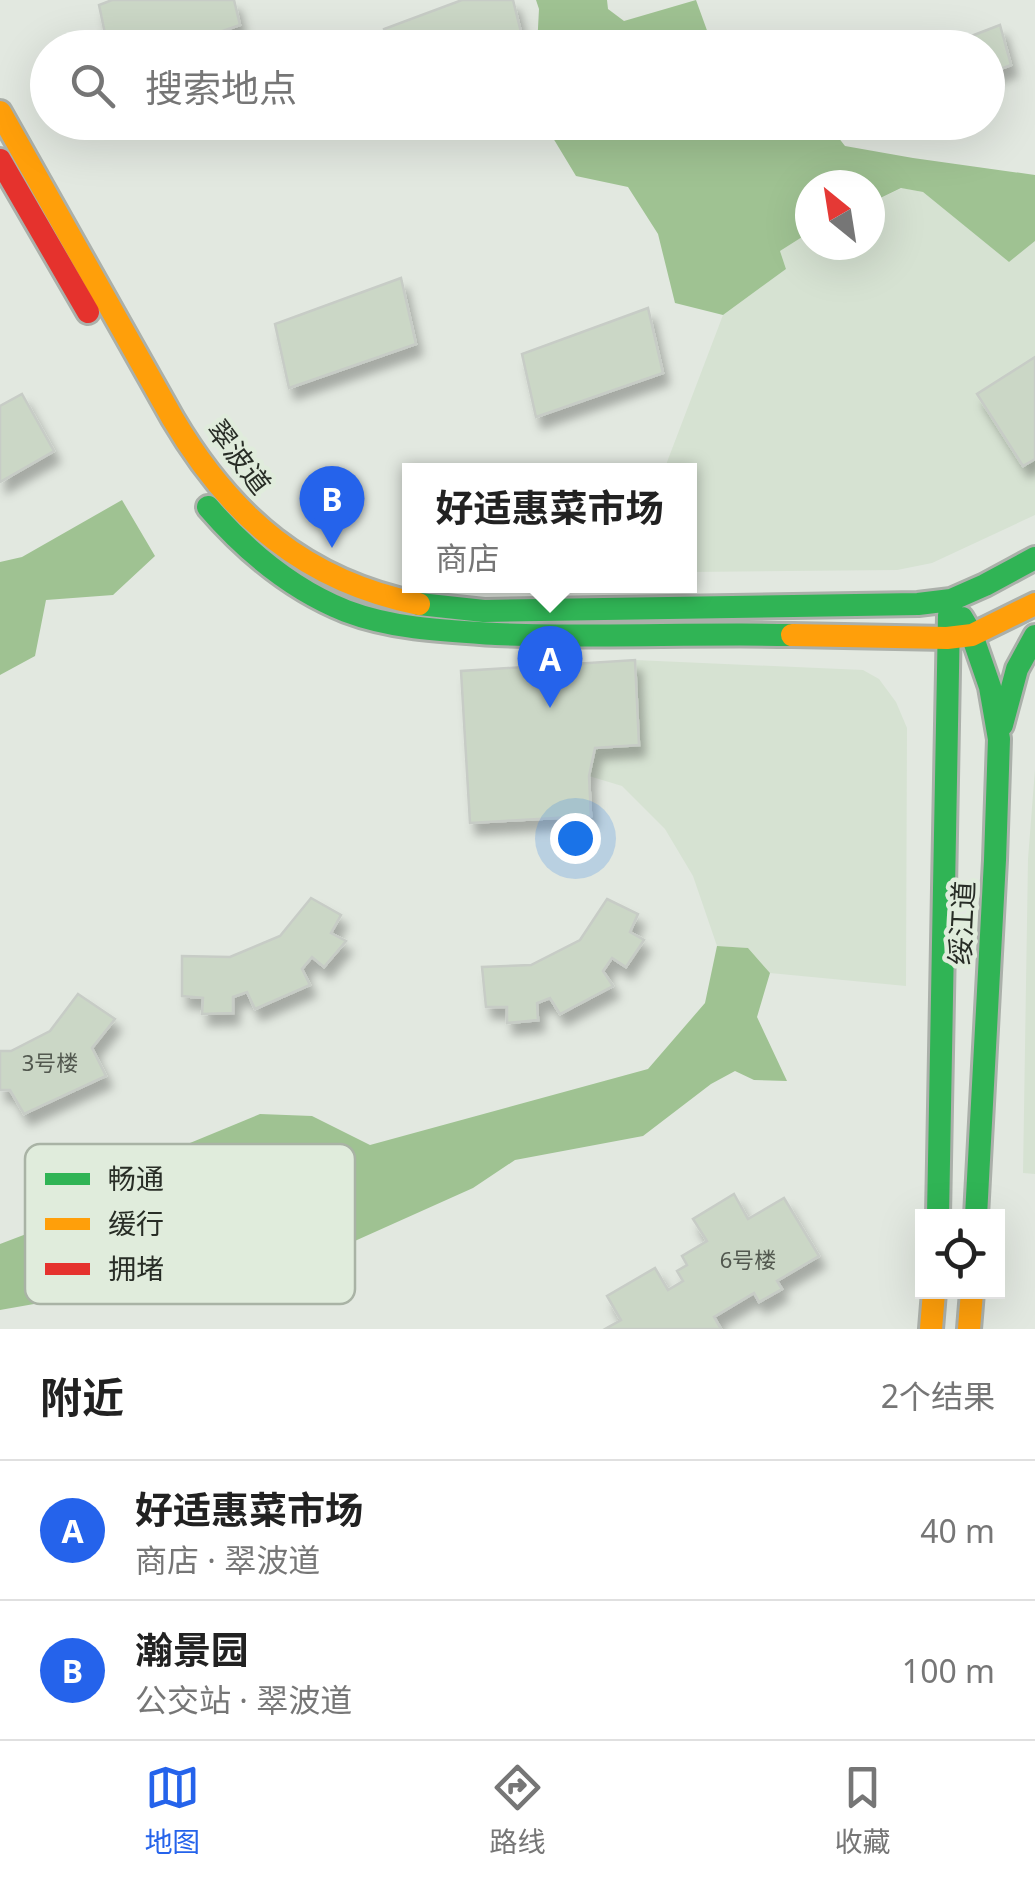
<!DOCTYPE html>
<html lang="zh">
<meta charset="utf-8">
<style>
:root{--surface:#fff;--page:#f6f6f6;--text:#222;--muted:#767676;--line:#e0e0e0;--accent:#2563eb}
body{margin:0;font-family:"Noto Sans","Noto Sans SC",sans-serif;background:var(--page);color:var(--text)}
.controls{position:absolute;right:30px;bottom:30px;display:grid;overflow:hidden;border-radius:0px;box-shadow:0 10px 40px #0002}
.controls button{width:90px;height:90px;display:grid;place-items:center;padding:0;border:0;border-bottom:2px solid var(--line);background:var(--surface);color:var(--text);font:50px sans-serif}
.compass{position:absolute;left:795px;top:170px;width:90px;height:90px;border-radius:50%;background:var(--surface);box-shadow:0 10px 40px #0002;rotate:330deg}
.you{position:absolute;left:575px;top:838px;width:35px;height:35px;margin:-25px;border:8px solid #fff;border-radius:50%;background:#1a73e8;box-shadow:0 0 0 15px #1a73e833}
.badge{display:grid;place-items:center;width:65px;height:65px;border-radius:50%;background:var(--accent);color:#fff;font-size:32px;font-weight:700}
.pin{position:absolute;translate:-50% -82px;filter:drop-shadow(0 2px 5px #0008)}
.pin::after{content:'';position:absolute;top:52px;width:35px;height:30px;background:inherit;clip-path:polygon(0 0,100% 0,50% 100%)}
.popup{position:absolute;left:402px;top:463px;width:295px;height:130px;box-sizing:border-box;display:grid;place-content:center;border-radius:0px;background:var(--surface);filter:drop-shadow(0 2px 8px #0005);font-size:32px;white-space:nowrap;color:var(--muted)}
.popup b{font-size:38px;color:var(--text)}
.popup::after{content:'';position:absolute;left:50%;top:100%;margin-left:-20px;border:20px solid transparent;border-top-color:var(--surface)}
.list{margin:0;padding:0;list-style:none}
h2{display:flex;justify-content:space-between;align-items:center;height:130px;margin:0;padding:0 40px;font-size:42px}
h2 small{font-size:32px;font-weight:400;color:var(--muted)}
.list li{display:grid;grid-template-columns:65px 1fr auto;gap:30px;align-items:center;box-sizing:border-box;height:140px;padding:0 40px;border-top:2px solid var(--line)}
.list b{display:block;font-size:38px;white-space:nowrap}
.list p{margin:0;font-size:32px;white-space:nowrap;color:var(--muted)}
.list em{font-size:32px;font-style:normal;color:var(--muted)}
.icon{flex:none;width:55px;height:55px;fill:none;stroke:currentColor;stroke-width:2;stroke-linecap:round;stroke-linejoin:round}
.map{position:relative;flex:none;width:1035px;height:1329px;overflow:hidden}
.search{position:absolute;background:var(--surface);box-shadow:0 10px 40px #0002;left:30px;right:30px;top:30px;height:110px;display:flex;align-items:center;gap:25px;box-sizing:border-box;padding:0 35px;border-radius:55px;color:var(--muted);font-size:38px}
.sheet{height:410px;background:var(--surface)}
nav{display:flex;justify-content:space-around;align-items:center;box-sizing:border-box;height:140px;border-top:2px solid var(--line);background:var(--surface);font-size:28px;color:var(--muted)}
nav a{display:grid;justify-items:center;gap:5px}
nav .on{color:var(--accent)}
.map>svg:first-child{display:block}
.built{fill:#d6e2d2}
.water{fill:#9fc292}
.building{fill:#cbd7c6;stroke:#c7ccc6;stroke-width:2.5;filter:url(#shadow)}
.lines{fill:none;stroke-linecap:round;stroke-linejoin:round}
.fast-casing{stroke:#abb0aa;stroke-width:28}
.slow-casing{stroke:#abb0aa;stroke-width:28}
.jam-casing{stroke:#abb0aa;stroke-width:28}
.fast{stroke:#30b455;stroke-width:22}
.slow{stroke:#ff9f0a;stroke-width:22}
.jam{stroke:#e5322d;stroke-width:22}
.labels{text-anchor:middle;stroke-width:9;stroke-linejoin:round;paint-order:stroke}
.number-label{font-size:22px;fill:#52584f}
.street-label{font-size:28px;fill:#282d26;stroke:#e0ecdc}
.key{fill:#e0ecdc;stroke:#a9b3a5;stroke-width:2.5}
.key-label{font-size:28px;fill:#282d26}
</style>
<div class="map">
<svg width="1035" height="1329" viewBox="0 0 1035 1329">
<defs>
<filter id="shadow"><feDropShadow dx="6" dy="11" stdDeviation="5" flood-color="#0004"/></filter>
</defs>
<rect width="100%" height="100%" fill="#e2e8e0"/>
<!-- built -->
<path class="built" d="M902 188 923 192 1009 262 1035 241V515L932 563 897 570 690 572V470H664L723 315 786 269 780 251 810 232V245H870V203Z
M635 660 863 670 879 679 896 702 907 728 906 986 770 973 748 948 717 946 693 876 665 829 622 786 589 776 595 748 639 745Z
M1035 769V1174L1023 1173 1028 859Z"/>
<!-- water -->
<path class="water" d="M536 0H607L608 9 624 21 696 0 713 47H537L539 9Z
M553 122 827 123 845 146 913 158 1035 175V241L1009 262 923 192 901 188 870 203V185H810V232L780 251 786 269 723 315 675 303 658 234 628 187 576 176 550 133Z
M122 500 155 556 113 595 46 600 35 656 0 675V562L22 557Z
M717 946 748 948 770 973 757 1017 787 1081 754 1080 735 1071 711 1084 643 1136 515 1160 473 1188 299 1266 151 1253 34 1304 0 1310V1244L42 1228 156 1157 260 1114 312 1116 370 1145 648 1069 705 1003Z"/>
<!-- building -->
<path class="building" d="M112 0H234L240 25 174 48H108L99 5Z
M462 0H513L525 48H388L384 29Z
M1000 25 1011 65 988 74V48H940Z
M401 278 416 344 289 388 275 324Z
M648 308 663 373 536 417 522 354Z
M1035 357V459L1023 466 977 394Z
M22 394 54 451 0 482V406Z
M635 660 639 745 595 748 589 776 591 816 470 823 461 671Z
M311 898 341 915 331 933 346 941 324 967 312 957 302 969 310 985 255 1009 247 992 233 997V1013L202 1014 203 998 182 996V956L230 957 280 936Z
M607 899 638 914 630 932 644 940 626 967 612 958 603 971 613 986 560 1014 550 998 537 1003 538 1020 507 1023V1007H486L482 967 531 965 580 940Z
M78 994 115 1019 92 1048 106 1076 24 1114 10 1090H0V1051H11L50 1031Z
M734 1194 748 1219 784 1198 819 1256 777 1281 782 1289 759 1302 754 1293 714 1317 721 1329H605L621 1320 607 1296 655 1268 668 1290 683 1281 677 1271 687 1265 682 1256 707 1241 693 1219Z"/>
<g class="lines">
<defs>
<path id="fast" d="M208 507C246 551 291 589 346 611 393 629 446 631 496 634 594 638 693 633 792 635
M419 604 484 611 918 604 951 600 985 585 1035 558
M962 618 972 635 990 687 999 739 995 860 976 1216
M1002 725 1017 669 1035 636
M938 1216 949 616"/>
<path id="slow" d="M0 112 173 419C231 517 305 581 419 604
M792 635 947 638 972 635 1035 604
M931 1329 934 1292
M969 1329 972 1292"/>
<path id="jam" d="M0 160 88 312"/>
</defs>
<!-- fast casing -->
<use href="#fast" class="fast-casing"/>
<!-- slow casing -->
<use href="#slow" class="slow-casing"/>
<!-- jam casing -->
<use href="#jam" class="jam-casing"/>
<!-- fast -->
<use href="#fast" class="fast"/>
<!-- slow -->
<use href="#slow" class="slow"/>
<!-- jam -->
<use href="#jam" class="jam"/>
</g>
<g class="labels">
<!-- number labels -->
<g class="number-label">
<text x="50" y="1071">3号楼</text>
<text x="748" y="1268">6号楼</text>
</g>
<!-- street labels -->
<g class="street-label">
<text transform="translate(239 457) rotate(53)" y="10">翠波道</text>
<text transform="translate(962 923) rotate(-87)" y="10">绥江道</text>
</g>
</g>
<!-- legend -->
<rect x="25" y="1144" width="330" height="160" rx="15" class="key"/>
<rect x="45" y="1173" width="45" height="12" fill="#30b455"/>
<rect x="45" y="1218" width="45" height="12" fill="#ff9f0a"/>
<rect x="45" y="1263" width="45" height="12" fill="#e5322d"/>
<g class="key-label">
<text x="108" y="1189">畅通</text>
<text x="108" y="1234">缓行</text>
<text x="108" y="1279">拥堵</text>
</g>
</svg>
<div class="controls">
<button><svg class="icon" aria-label="locate" viewBox="0 0 24 24"><circle cx="12" cy="12" r="6"/><path d="M12 2v4M12 18v4M2 12h4M18 12h4"/></svg></button>
</div>
<svg class="compass" viewBox="-18 -18 36 36"><path d="M0-13l5 13h-10z" fill="#e53935"/><path d="M0 13l5-13h-10z" fill="#767676"/></svg>
<div class="you"></div>
<div class="pin badge" style="left:550px;top:708px">A</div>
<div class="popup"><b>好适惠菜市场</b>商店</div>
<div class="pin badge" style="left:332px;top:548px">B</div>
<div class="search"><svg class="icon" aria-label="search" viewBox="0 0 24 24"><circle cx="10" cy="10" r="6"/><path d="M15 15l6 6"/></svg>搜索地点</div>
</div>
<section class="sheet">
<h2>附近<small>2个结果</small></h2>
<ul class="list">
<li><span class="badge">A</span><div><b>好适惠菜市场</b><p>商店 · 翠波道</p></div><em>40 m</em></li>
<li><span class="badge">B</span><div><b>瀚景园</b><p>公交站 · 翠波道</p></div><em>100 m</em></li>
</ul>
</section>
<nav>
<a class="on"><svg class="icon" aria-label="map" viewBox="0 0 24 24"><path d="M3 6l6-2 6 2 6-2v14l-6 2-6-2-6 2zM9 4v14M15 6v14"/></svg>地图</a>
<a><svg class="icon" aria-label="directions" viewBox="0 0 24 24"><path d="M12 3l9 9-9 9-9-9zM9 14v-3h6M13 9l2 2-2 2"/></svg>路线</a>
<a><svg class="icon" aria-label="saved" viewBox="0 0 24 24"><path d="M7 4h10v16l-5-4-5 4z"/></svg>收藏</a>
</nav>
